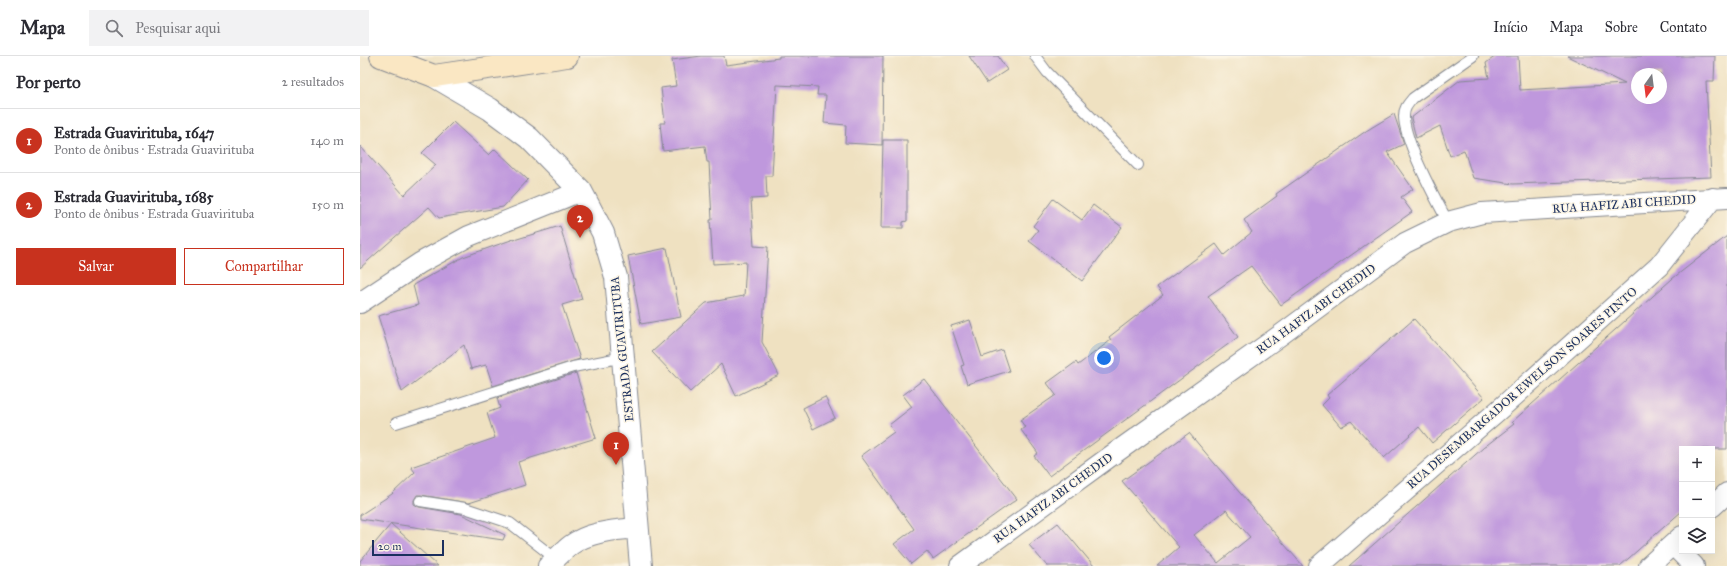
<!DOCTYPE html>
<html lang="pt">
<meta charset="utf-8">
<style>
:root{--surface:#fff;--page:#f2f2f3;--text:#2b2b33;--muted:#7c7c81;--line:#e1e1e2;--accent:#c8321e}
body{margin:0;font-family:"IM FELL Great Primer",serif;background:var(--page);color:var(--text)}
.controls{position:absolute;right:12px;bottom:12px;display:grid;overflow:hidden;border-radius:0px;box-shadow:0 4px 16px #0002}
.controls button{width:36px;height:36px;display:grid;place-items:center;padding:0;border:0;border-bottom:1px solid var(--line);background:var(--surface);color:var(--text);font:20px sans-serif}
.compass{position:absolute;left:1271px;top:12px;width:36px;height:36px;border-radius:50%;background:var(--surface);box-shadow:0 4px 16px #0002;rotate:194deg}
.scale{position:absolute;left:12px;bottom:10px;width:72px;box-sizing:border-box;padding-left:4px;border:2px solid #1b2f5e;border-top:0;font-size:11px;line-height:14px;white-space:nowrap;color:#1b2f5e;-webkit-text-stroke:3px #fcf5e5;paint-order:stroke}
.you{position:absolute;left:744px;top:302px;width:14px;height:14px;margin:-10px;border:3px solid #fff;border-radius:50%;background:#1a73e8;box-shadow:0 0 0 6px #1a73e833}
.badge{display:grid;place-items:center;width:26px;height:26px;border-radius:50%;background:var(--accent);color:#fff;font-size:13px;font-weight:700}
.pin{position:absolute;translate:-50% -33px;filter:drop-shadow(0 1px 2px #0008)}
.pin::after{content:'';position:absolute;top:21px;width:14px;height:12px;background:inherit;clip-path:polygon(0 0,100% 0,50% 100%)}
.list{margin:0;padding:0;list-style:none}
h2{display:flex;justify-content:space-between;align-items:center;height:52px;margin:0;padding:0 16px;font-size:17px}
h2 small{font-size:13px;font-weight:400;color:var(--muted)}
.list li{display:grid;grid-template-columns:26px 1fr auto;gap:12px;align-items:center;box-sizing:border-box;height:64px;padding:0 16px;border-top:1px solid var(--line)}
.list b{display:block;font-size:15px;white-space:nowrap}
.list p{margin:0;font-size:13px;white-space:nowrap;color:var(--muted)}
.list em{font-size:13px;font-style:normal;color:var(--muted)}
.actions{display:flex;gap:8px;padding:12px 16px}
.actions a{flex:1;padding:9px 0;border:1px solid var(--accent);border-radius:0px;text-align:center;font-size:14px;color:var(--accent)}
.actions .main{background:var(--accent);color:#fff}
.icon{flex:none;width:22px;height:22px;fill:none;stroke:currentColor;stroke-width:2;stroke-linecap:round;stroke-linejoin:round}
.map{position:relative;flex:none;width:1367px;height:510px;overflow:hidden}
header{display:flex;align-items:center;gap:24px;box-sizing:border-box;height:56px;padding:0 20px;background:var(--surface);border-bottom:1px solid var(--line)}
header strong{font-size:19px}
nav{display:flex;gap:22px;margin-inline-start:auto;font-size:14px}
.search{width:280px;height:36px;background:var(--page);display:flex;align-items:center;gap:10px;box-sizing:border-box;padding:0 14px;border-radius:0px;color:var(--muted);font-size:15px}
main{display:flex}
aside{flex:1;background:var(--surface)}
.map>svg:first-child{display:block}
.building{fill:#bf98dd;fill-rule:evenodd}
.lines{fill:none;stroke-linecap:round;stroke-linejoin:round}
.service-casing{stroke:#858890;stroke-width:12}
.minor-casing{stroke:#858890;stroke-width:22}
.tertiary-casing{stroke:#858890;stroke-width:24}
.secondary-casing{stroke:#858890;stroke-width:24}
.service{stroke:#fff;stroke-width:10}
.minor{stroke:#fff;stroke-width:20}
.tertiary{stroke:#fff;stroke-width:22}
.secondary{stroke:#fae7c3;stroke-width:22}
.labels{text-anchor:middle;stroke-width:3;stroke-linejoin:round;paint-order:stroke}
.street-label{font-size:12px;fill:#1b2f5e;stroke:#fcf5e5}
</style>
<header>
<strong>Mapa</strong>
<div class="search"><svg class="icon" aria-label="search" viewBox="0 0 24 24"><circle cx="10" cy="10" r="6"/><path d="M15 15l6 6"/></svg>Pesquisar aqui</div>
<nav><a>Início</a><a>Mapa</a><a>Sobre</a><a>Contato</a></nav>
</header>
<main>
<aside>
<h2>Por perto<small>2 resultados</small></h2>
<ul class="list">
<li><span class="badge">1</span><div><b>Estrada Guavirituba, 1647</b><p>Ponto de ônibus · Estrada Guavirituba</p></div><em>140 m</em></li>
<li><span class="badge">2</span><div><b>Estrada Guavirituba, 1685</b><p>Ponto de ônibus · Estrada Guavirituba</p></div><em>150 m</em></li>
</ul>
<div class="actions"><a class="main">Salvar</a><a>Compartilhar</a></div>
</aside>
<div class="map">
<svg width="1367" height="510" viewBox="0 0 1367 510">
<rect width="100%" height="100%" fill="#fcf5e5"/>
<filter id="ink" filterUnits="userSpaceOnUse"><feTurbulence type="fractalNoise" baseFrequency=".025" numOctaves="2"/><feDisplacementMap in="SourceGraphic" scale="8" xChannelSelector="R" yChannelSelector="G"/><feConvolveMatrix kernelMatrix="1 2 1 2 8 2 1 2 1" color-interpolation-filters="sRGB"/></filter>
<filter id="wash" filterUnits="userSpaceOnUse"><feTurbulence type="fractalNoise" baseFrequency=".012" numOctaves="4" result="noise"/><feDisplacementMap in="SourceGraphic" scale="16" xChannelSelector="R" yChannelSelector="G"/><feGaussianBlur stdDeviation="0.9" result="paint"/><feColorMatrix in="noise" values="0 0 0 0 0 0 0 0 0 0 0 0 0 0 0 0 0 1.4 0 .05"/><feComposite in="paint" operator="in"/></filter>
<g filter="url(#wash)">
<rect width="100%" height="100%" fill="#efe1c1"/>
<g id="blocks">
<!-- building -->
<path class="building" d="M341 0H364L366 9 419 2V0H523L522 89 485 87 486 69 464 67 466 39H457L458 31 417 29 412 120H406L407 142 391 143 394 190 408 191 402 286 419 319 376 340 361 308 330 336 292 296 346 247 384 240 386 206 353 208 350 164H352L349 106H347L345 90 303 95 300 67H305L301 32 316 30 312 4Z
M609 0H638L647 14 627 27Z
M1136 0H1158L1160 34 1265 28 1207 0H1355L1354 25H1346L1351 121 1153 128 1113 122 1104 94 1090 100 1080 70 1056 82 1051 62 1100 24 1129 22 1126 7ZM1277 18H1301V42H1277Z
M1034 58 1044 88 1027 96 1053 133 1041 141 1052 156 921 249 891 210 848 240 878 281 689 420 674 400 678 397 661 374 665 371 660 364 696 339 687 327 716 306 718 309 751 284 749 281 803 239 797 231 856 188 864 199 892 176 884 164 917 140 916 138 1006 75Z
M93 66 129 99 135 93 168 124 143 151 79 162 69 151 0 212V90L44 139 76 109 62 97Z
M523 84H547V165L543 166V172H521Z
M693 143 722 164 733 149 762 171 722 225 669 185 678 174 673 170Z
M200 170 222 243 202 249 220 303 133 330 126 309 111 313 104 289 42 336 18 260 58 249 53 229 103 201 154 183V184Z
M1367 180V393H1322V455L1260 510H989L1123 392 1154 368 1152 366 1312 223Z
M307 192 321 261 281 268 268 200Z
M1054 263 1124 342 1072 387 1059 371 1024 402 991 365 981 371 962 349 969 342 967 339Z
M610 264 622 301 642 294 649 315 607 328 601 310 604 309 591 270Z
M216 317 236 382 158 406 165 429 109 447 61 439H57L54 444V448L59 451 101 458 145 479 143 484 0 463V459L32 438 55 416 51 411 135 382 127 357 140 352 137 342Z
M564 323 657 443 573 503 567 495 551 508 534 488 554 473 501 400 534 376 529 369 552 351 543 339Z
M465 341 475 362 453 373 443 352Z
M829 377 855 408 943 510H797L819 491 762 425ZM866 454 890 481 858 507 834 479Z
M698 467 734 510H687L669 489Z
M31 468 78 510H0V505Z"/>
</g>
</g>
<g filter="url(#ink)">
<use href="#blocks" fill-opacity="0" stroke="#858890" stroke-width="1"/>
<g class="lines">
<defs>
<path id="service" d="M675 0 687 16 778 109
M1088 166C1076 144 1044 84 1044 60 1044 52 1048 48 1053 42L1113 0
M36 367 213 311 264 301
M60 445 105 452 150 467 196 503"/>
<path id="minor" d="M0 247 60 207 109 180 221 135
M1352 451 1367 437
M1313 489 1334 510
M188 510C196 503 203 495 211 489 230 475 256 474 278 472
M600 510 748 402 922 278 1045 187 1088 166 1122 157 1367 142
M959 510 1141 352 1299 210 1353 142
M1289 510 1322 480"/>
<path id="tertiary" d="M74 20 130 53 169 82 221 135 243 177 256 221 281 510"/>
<path id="secondary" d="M21 0 74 20 207 0"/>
</defs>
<!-- service casing -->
<use href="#service" class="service-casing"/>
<!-- minor casing -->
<use href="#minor" class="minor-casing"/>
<!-- tertiary casing -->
<use href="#tertiary" class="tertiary-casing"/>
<!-- secondary casing -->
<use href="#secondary" class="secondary-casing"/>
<!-- service -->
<use href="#service" class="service"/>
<!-- minor -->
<use href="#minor" class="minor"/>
<!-- tertiary -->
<use href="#tertiary" class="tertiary"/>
<!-- secondary -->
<use href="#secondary" class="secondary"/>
</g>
</g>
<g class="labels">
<!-- street labels -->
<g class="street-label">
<text transform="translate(1264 148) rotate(-4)" y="4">RUA HAFIZ ABI CHEDID</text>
<text transform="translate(956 253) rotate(-36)" y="4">RUA HAFIZ ABI CHEDID</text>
<text transform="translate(262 293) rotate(-96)" y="4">ESTRADA GUAVIRITUBA</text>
<text transform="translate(1162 332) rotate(-41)" y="4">RUA DESEMBARGADOR EWELSON SOARES PINTO</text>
<text transform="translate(693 442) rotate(-36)" y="4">RUA HAFIZ ABI CHEDID</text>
</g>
</g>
</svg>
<div class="controls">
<button>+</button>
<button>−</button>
<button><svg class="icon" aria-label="layers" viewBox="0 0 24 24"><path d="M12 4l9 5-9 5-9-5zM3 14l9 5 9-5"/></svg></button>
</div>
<svg class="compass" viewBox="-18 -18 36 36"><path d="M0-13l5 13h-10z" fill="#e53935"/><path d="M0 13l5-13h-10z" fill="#7c7c81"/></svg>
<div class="scale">20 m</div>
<div class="you"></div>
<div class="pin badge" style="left:256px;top:409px">1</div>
<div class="pin badge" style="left:220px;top:182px">2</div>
</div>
</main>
